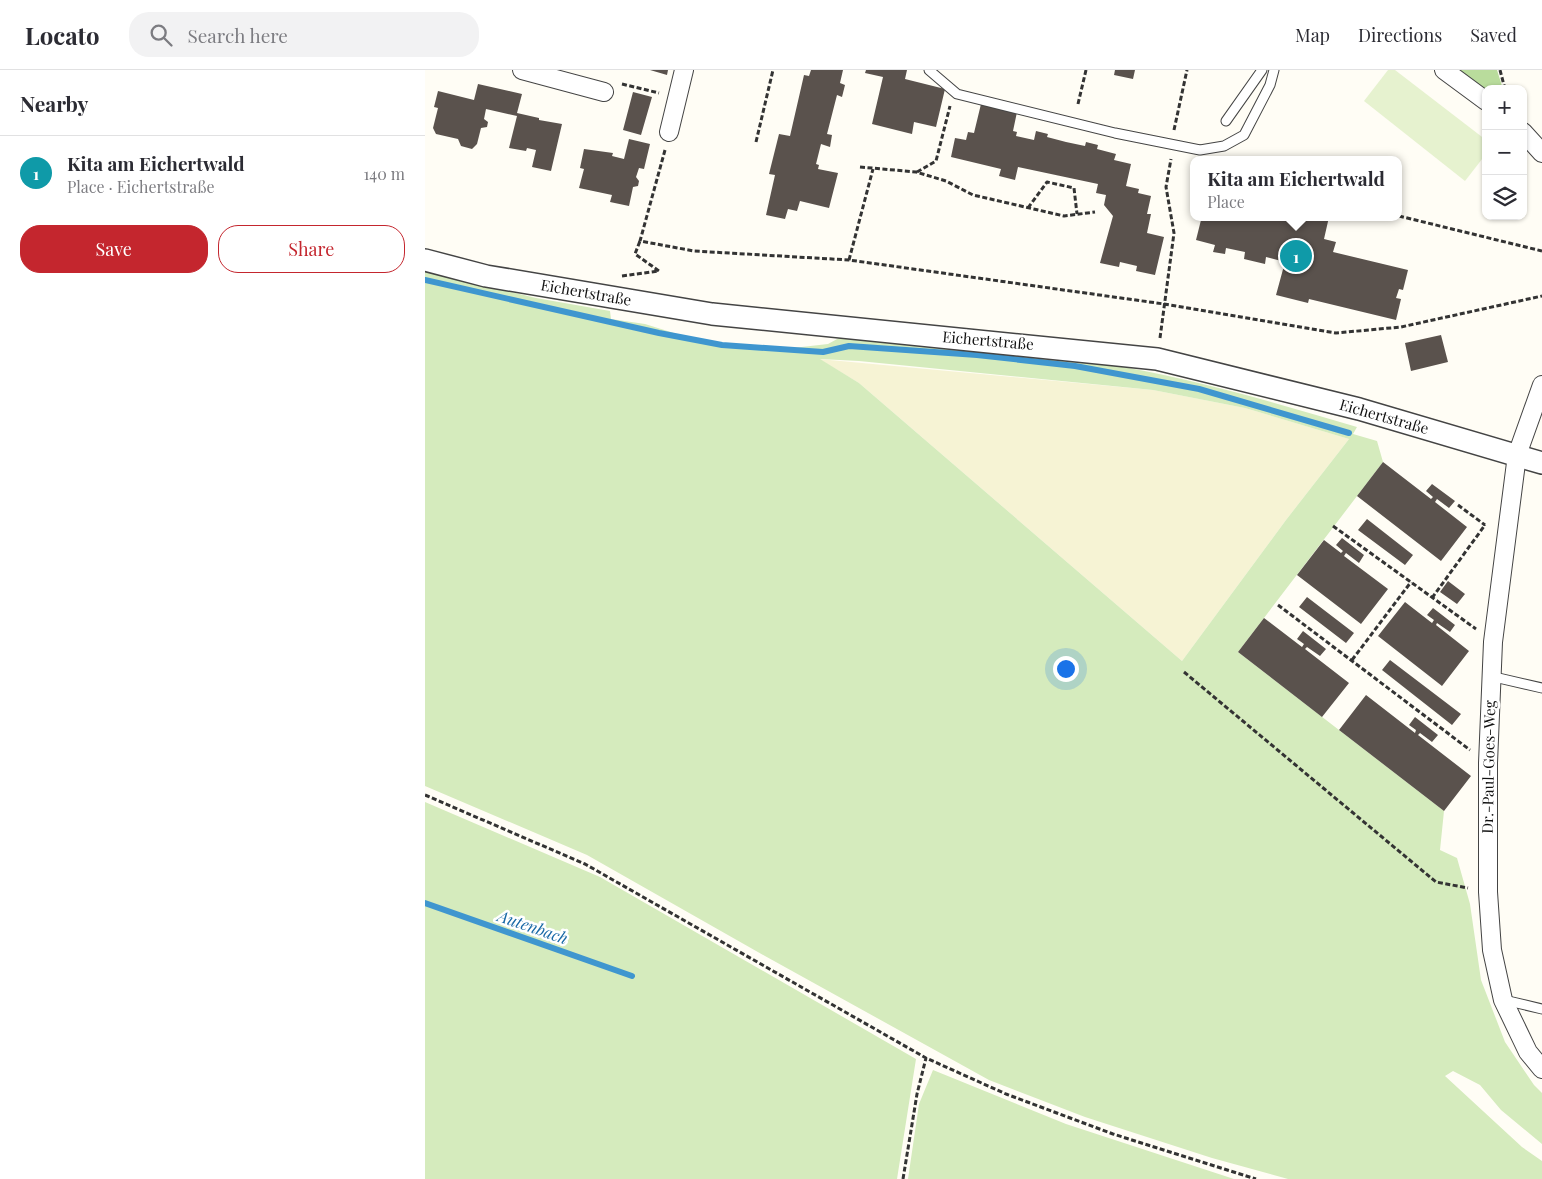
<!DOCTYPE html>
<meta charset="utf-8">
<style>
:root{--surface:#fff;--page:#f2f2f3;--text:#2b2b33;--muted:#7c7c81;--line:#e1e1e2;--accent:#c4262e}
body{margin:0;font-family:"Playfair Display",serif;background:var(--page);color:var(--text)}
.controls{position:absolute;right:15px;top:15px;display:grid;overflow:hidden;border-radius:10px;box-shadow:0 1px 4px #0004}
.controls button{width:45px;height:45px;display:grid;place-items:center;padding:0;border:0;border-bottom:1px solid var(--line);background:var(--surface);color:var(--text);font:25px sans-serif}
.you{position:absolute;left:640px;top:598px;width:18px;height:18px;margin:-12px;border:4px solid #fff;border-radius:50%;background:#1a73e8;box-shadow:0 0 0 8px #1a73e833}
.badge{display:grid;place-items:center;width:32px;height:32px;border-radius:50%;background:var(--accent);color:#fff;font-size:16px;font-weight:700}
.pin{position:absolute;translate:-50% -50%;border:2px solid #fff;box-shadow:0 1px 5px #0006}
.popup{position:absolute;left:765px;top:86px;width:212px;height:65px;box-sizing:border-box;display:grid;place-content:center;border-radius:10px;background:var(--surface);filter:drop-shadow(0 1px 4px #0005);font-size:16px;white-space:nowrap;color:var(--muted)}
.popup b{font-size:19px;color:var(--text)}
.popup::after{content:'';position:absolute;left:50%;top:100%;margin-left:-10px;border:10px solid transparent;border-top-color:var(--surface)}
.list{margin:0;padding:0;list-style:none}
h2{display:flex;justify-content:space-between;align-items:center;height:65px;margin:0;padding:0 20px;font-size:21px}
h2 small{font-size:16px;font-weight:400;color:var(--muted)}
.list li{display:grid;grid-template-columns:32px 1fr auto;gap:15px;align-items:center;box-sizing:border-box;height:75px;padding:0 20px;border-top:1px solid var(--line)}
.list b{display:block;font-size:19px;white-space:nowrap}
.list p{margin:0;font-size:16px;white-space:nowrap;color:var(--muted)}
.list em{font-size:16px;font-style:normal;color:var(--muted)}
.actions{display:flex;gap:10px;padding:15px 20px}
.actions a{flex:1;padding:11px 0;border:1px solid var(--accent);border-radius:20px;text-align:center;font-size:18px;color:var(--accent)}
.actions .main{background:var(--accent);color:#fff}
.icon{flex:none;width:28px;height:28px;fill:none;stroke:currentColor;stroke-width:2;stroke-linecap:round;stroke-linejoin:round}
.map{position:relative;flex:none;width:1117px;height:1109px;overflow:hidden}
header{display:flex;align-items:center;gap:30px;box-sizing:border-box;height:70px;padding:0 25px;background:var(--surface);border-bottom:1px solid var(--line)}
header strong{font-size:24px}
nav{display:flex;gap:28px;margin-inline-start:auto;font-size:18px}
.search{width:350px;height:45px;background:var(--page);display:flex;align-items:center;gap:12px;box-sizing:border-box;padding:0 18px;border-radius:20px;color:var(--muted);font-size:19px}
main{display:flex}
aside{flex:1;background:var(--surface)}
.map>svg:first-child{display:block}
.farmland{fill:#f6f3d4}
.green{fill:#d5ebbd;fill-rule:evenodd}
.forest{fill:#b9dc9c}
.pitch{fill:#e6f2cf}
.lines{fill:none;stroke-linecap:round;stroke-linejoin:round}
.stream{stroke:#3f96cf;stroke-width:6}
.building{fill:#5a524d}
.service-casing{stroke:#444;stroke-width:11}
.minor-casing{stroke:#444;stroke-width:20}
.tertiary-casing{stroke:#444;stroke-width:24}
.path{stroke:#333;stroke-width:3;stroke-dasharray:5 2.5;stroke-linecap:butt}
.service{stroke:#fff;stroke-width:9}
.minor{stroke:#fff;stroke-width:18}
.tertiary{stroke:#fff;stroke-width:21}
.labels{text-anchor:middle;stroke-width:5;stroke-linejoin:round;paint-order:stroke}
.street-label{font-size:15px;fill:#111;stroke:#fff}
.water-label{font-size:16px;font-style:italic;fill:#1768a6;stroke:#fff}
</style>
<header>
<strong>Locato</strong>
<div class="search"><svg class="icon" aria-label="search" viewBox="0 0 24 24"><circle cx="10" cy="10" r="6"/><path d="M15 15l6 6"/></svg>Search here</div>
<nav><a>Map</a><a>Directions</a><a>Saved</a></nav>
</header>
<main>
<aside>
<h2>Nearby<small></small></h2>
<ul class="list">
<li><span class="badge" style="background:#0f9aa8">1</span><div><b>Kita am Eichertwald</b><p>Place · Eichertstraße</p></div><em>140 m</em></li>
</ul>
<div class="actions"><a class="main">Save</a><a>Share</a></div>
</aside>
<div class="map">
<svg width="1117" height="1109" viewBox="0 0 1117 1109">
<rect width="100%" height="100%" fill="#fffdf5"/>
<!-- farmland -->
<path class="farmland" d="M394 289 728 320 820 338 924 369 861 450 757 591 434 313Z"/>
<!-- green -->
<path class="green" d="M0 201 111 228 185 241 186 249 220 254 265 268 309 275 359 279 403 274 414 268C510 276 609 281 704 298 781 312 857 335 932 357L928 364 952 371 958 392 813 582 1019 741 1015 780 1032 788 1045 834 1056 910 1080 972 1109 1015 1117 1023V1074L1076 1040 1055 1015 1028 1001 1020 1006 1097 1077 1117 1091V1109H863L787 1088 660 1047 564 1010 340 886 162 785 0 716ZM395 289 434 291 728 320 820 338 924 369 861 450 757 591 434 313Z
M0 732 175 807 491 989 472 1109H0Z
M508 1000 641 1054 809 1109H483L494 1034Z"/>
<!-- forest -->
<path class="forest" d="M1020 0H1072L1078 19H1061V28Z"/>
<!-- pitch -->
<path class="pitch" d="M963 0H970L1061 70V84L1040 111 939 31Z"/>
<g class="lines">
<!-- stream -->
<path class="stream" d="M0 210 234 263 297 275 398 282 424 276 552 285 650 296 774 319 924 363
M0 833 207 906"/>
</g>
<!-- building -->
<path class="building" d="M225 0H243L242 5Z
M386 0H418L415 13 420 15 417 27 412 25 402 64 407 65 405 77 396 74 391 94 394 95 393 99 413 103 404 138 375 131 372 141 363 139 360 149 341 145 350 105 344 104 354 64 365 66 379 5 384 6Z
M441 0H482L480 9 520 19 511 57 489 52 487 64 447 54 458 7 440 3Z
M690 0H710L708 9 689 5Z
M53 14 97 24 92 43 114 48V50L137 54 126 101 107 97 111 80 102 78 101 81 84 78 92 46 61 39 59 49 63 52 62 57 56 58 52 74 47 79 36 76 33 69 11 64 8 58 13 38 9 37 13 21 49 30Z
M208 22 227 27 216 65 198 60Z
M556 34 592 42 588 61 592 62 591 66 609 70 611 61 623 64 622 67 641 72 660 76 661 72 673 75 672 79 691 84 689 90 706 94 701 116 714 119 713 123 726 126 722 144H726L722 163 739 167 730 205 711 201 712 196 695 192 694 197 675 193 688 146 679 135 681 125 671 123 673 114 593 97 590 110 574 106 576 99 526 87 530 68 541 70 543 62 549 63Z
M204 69 225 74 219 99 214 98 211 107 214 111 213 116 208 117 204 136 185 132 187 125 154 118 159 99 155 98 159 79 188 83 187 86 199 89Z
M781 147H904L899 169 911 172 908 182 983 200 978 220 974 219 971 228 976 229 971 250 884 229 883 233 851 225 860 192 841 187 840 194 819 189 820 182 801 178 800 184 788 182 790 175 771 170 776 150 780 151Z
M1016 265 1023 292 986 301 980 273Z
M958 392 1006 429 1008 427 1001 421 1007 414 1030 431 1024 438 1012 429 1010 432 1042 457 1016 491 932 426Z
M942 449 988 485 980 495 933 460Z
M917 468 939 485 934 493 921 483 919 486 963 519 936 554 872 505 899 470 916 483 918 481 911 475Z
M1023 511 1040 524 1032 534 1015 522Z
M882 527 929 563 921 573 874 537Z
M980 532 1007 553 1009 550 1002 545 1008 538 1030 555 1025 562 1012 553 1011 555 1044 581 1017 616 953 566Z
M839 548 877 577 879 574 872 569 878 561 901 579 895 586 882 577 880 579 924 613 897 647 813 582Z
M965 590 1036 644 1027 655 957 600Z
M941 625 990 663 991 660 984 655 990 647 1013 665 1007 672 995 663 993 665 1046 706 1019 741 914 660Z"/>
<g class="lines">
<defs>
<path id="service" d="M504 0 532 24 690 63 775 80 799 76 819 65 845 15 849 0
M801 51 837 0
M1065 606 1117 618
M1079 930 1117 939"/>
<path id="minor" d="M97 0 179 22
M1019 0 1061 31
M244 62 259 0
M1098 62 1117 83
M1117 315 1092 385 1068 572 1063 693V822L1067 880 1078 930 1103 982 1117 999"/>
<path id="tertiary" d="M0 190 61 206 287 244 732 289 934 339 1117 393"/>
</defs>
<!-- service casing -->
<use href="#service" class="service-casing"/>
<!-- minor casing -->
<use href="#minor" class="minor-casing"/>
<!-- tertiary casing -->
<use href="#tertiary" class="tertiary-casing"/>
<!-- path -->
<path class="path" d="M1075 0 1080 19
M197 14 234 23
M653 34 661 0
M749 60 762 0
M331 72 348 0
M240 80 215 171 269 181 424 190 739 234 911 263 976 257 1117 226
M435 97 491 102 521 111 548 125 639 146 670 142
M492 102 511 91 525 36
M603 138 622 112 649 118 652 144
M974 146 1117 181
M424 190 448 99
M197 206 234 201 210 184 215 171
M735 268 749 163 741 117 746 89
M1033 435 1060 455
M908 456 1051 559
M1007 528 1060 455
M853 535 1045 680
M927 590 986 512
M759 602 1011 812 1043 818
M0 725 160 794 501 988 581 1024 688 1064 831 1109
M478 1109 492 1024 501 988"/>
<!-- service -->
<use href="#service" class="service"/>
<!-- minor -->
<use href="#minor" class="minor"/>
<!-- tertiary -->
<use href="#tertiary" class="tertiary"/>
</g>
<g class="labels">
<!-- street labels -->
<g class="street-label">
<text transform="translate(161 223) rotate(10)" y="5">Eichertstraße</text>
<text transform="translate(563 271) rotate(5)" y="5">Eichertstraße</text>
<text transform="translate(959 347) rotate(16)" y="5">Eichertstraße</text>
<text transform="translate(1064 697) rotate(-89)" y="5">Dr.-Paul-Goes-Weg</text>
</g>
<!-- water labels -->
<g class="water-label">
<text transform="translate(108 857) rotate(19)" y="6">Autenbach</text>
</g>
</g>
</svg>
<div class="controls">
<button>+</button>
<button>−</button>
<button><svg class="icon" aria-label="layers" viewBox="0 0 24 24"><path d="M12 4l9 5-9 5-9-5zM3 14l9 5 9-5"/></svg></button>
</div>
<div class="you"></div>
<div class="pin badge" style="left:871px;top:186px;background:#0f9aa8">1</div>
<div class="popup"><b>Kita am Eichertwald</b>Place</div>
</div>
</main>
